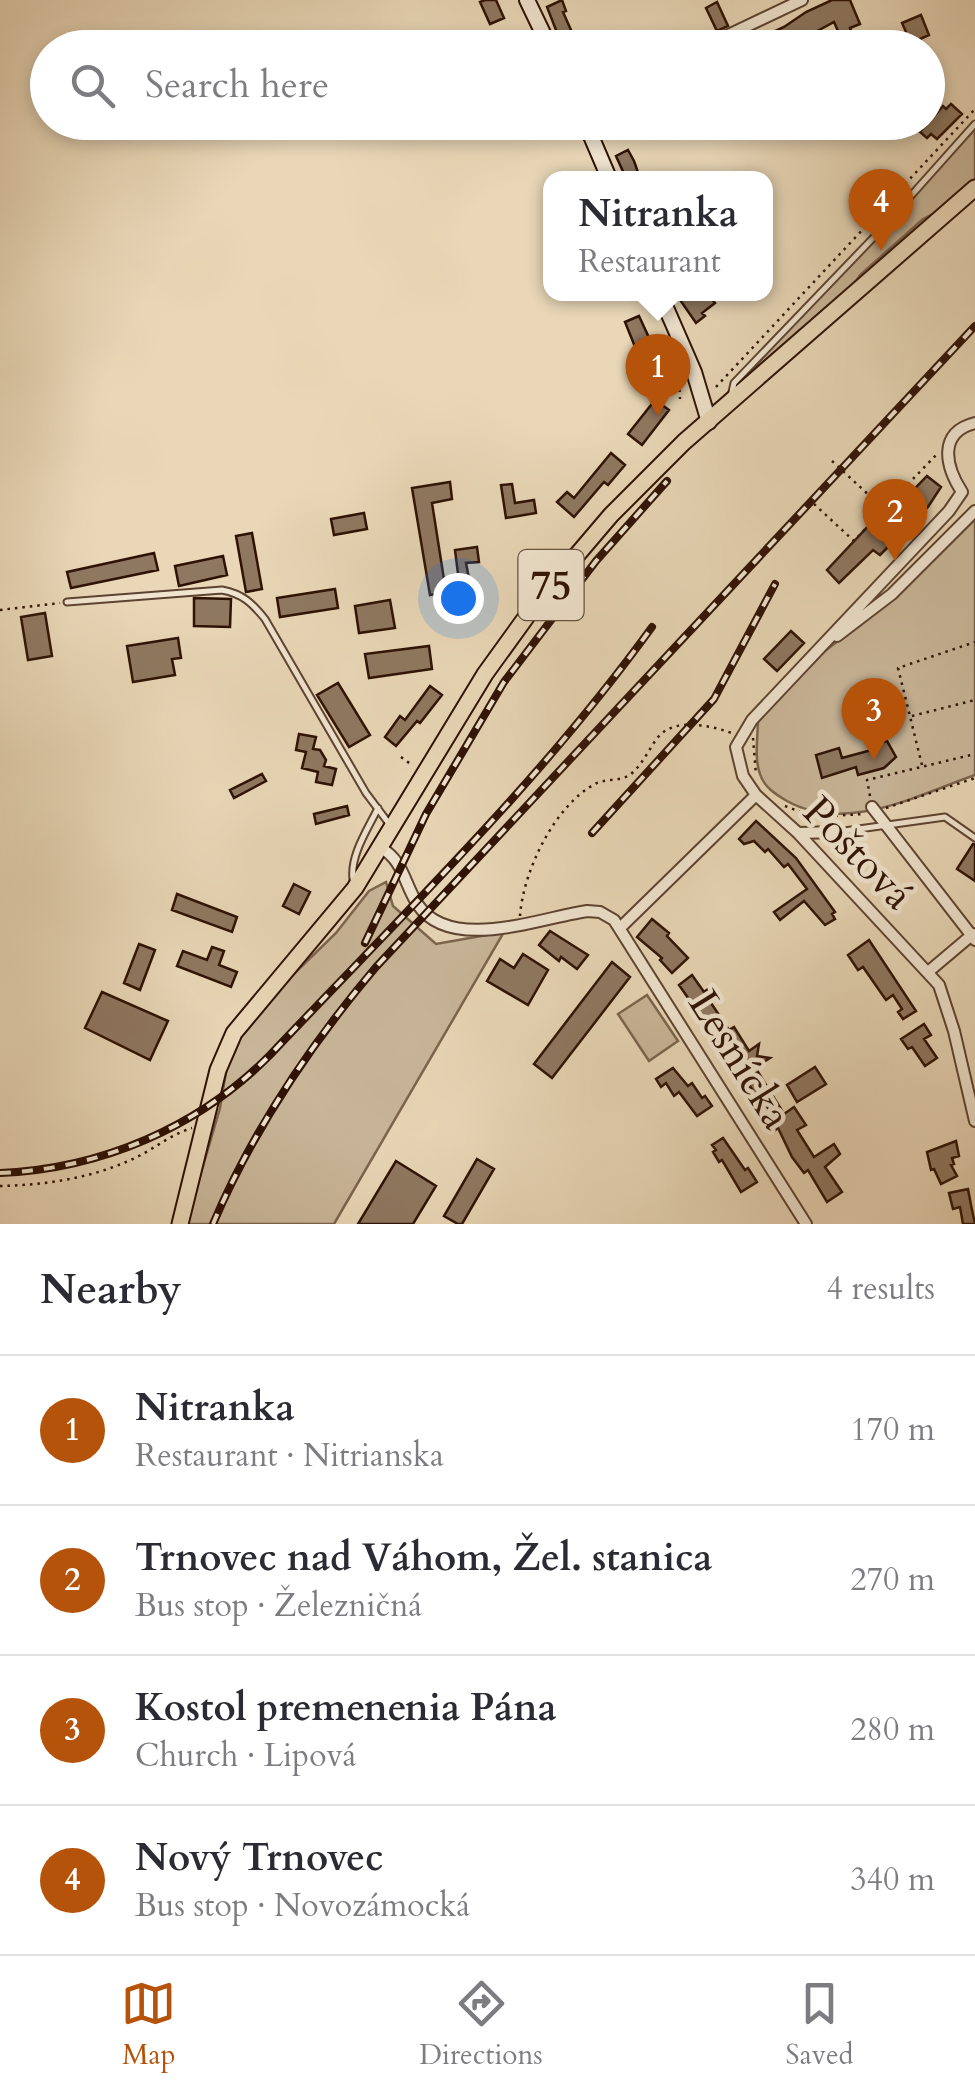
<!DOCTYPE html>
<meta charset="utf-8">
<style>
:root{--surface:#fff;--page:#f2f2f3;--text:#2b2b33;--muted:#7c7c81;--line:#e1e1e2;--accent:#b45309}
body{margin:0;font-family:Cardo,serif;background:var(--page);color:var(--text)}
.you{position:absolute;left:458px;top:598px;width:35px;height:35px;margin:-25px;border:8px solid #fff;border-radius:50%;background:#1a73e8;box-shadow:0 0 0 15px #1a73e833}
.badge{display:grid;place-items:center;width:65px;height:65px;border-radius:50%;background:var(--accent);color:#fff;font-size:32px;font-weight:700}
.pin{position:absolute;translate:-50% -82px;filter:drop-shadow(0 2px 5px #0008)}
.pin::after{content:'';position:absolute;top:52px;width:35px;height:30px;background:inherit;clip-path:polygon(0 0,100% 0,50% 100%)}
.popup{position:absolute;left:543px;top:171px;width:230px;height:130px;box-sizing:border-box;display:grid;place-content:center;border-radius:20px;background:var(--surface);filter:drop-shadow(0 2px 8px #0005);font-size:32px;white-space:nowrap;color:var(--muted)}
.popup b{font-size:38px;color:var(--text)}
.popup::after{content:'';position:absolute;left:50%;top:100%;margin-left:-20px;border:20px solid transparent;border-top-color:var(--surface)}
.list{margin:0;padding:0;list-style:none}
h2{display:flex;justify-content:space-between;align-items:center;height:130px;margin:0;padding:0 40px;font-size:42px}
h2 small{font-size:32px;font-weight:400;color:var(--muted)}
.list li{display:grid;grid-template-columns:65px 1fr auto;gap:30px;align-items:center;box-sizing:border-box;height:150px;padding:0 40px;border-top:2px solid var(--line)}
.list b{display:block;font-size:38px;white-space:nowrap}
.list p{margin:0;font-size:32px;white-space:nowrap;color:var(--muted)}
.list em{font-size:32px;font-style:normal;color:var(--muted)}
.icon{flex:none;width:55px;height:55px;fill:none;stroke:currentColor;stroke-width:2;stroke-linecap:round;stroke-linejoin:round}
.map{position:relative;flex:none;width:975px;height:1224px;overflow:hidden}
.search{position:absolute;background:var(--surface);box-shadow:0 5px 15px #0003;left:30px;right:30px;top:30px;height:110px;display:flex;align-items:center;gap:25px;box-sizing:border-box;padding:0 35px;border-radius:55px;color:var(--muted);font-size:38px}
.sheet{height:730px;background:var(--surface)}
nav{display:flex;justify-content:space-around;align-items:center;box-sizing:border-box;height:140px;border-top:2px solid var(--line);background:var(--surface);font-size:28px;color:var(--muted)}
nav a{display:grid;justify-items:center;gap:5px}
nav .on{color:var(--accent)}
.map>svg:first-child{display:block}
.green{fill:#c9b699;stroke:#7c644e;stroke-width:2.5}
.building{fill:#8f7861;stroke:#2e1204;stroke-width:2.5}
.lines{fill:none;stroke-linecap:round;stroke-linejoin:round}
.service-casing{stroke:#5d4331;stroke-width:9}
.minor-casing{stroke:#5d4331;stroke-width:14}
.secondary-casing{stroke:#2e1204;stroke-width:18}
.primary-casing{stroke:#2e1204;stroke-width:19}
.path{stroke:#2e1204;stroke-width:2.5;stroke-dasharray:2.5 5;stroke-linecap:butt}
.service{stroke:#f1e5d0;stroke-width:5}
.minor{stroke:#f1e5d0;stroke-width:10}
.secondary{stroke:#f1e5d0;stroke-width:14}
.primary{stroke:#e9d7b7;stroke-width:15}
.rail-casing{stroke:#2e1204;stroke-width:8}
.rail{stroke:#f1e5d0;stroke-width:4;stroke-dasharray:11;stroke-linecap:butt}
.labels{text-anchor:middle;stroke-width:9;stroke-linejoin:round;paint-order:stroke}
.shield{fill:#f1e5d0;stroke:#685141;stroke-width:2.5}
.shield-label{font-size:40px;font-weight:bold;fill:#2e1204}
.street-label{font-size:42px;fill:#2e1204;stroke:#f1e5d0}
</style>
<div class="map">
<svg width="975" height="1224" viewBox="0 0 975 1224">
<rect width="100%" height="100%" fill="#e9d7b7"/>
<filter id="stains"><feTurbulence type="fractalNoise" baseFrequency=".002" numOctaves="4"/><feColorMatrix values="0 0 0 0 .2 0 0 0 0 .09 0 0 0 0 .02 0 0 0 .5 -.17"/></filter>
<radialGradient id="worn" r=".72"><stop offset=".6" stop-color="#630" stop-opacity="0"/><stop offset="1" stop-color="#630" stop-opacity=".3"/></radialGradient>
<!-- green -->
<path class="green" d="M975 129V180L937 212 923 219 860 275 848 293 760 369 756 365Z
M975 519V775C918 795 846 834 787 801 775 794 764 787 760 774 754 758 758 736 758 719L825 651 894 597Z
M386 882 393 906 436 944 504 932 334 1224H186L220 1108 228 1060 246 1025 264 1003 336 933 369 891Z
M647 995 678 1041 649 1061 618 1014Z"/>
<!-- building -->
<path class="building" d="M485 0H496L504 18 490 24 480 2Z
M562 0 566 11 563 12 579 48H563L547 7Z
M832 0H850L860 24 850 28 853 35 842 40 834 22 786 48H738L784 27 806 12Z
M717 2 728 26 717 31 706 8Z
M921 15 929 35 911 43 902 23Z
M951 104 962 114 937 139 931 134 927 138 920 132 943 106 946 109Z
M628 150 634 161 640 178H626L616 156Z
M676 294H697L699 299 708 294 715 303 702 313 705 316 696 323Z
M639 316 670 383 657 389 651 377 648 379 625 322Z
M655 400 669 410 642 445 628 434Z
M611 453 625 465 608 485 604 482 574 517 557 502 567 492 574 498Z
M927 476 941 487 928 507 880 555 873 550 839 583 827 570 888 505 894 510Z
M450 482 452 499 432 503 446 592 430 595 412 488Z
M512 484 515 503 534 500 536 513 506 518 501 485Z
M364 513 367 529 334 535 331 519Z
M252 533 262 589 246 592 236 536Z
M477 547 479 562 466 563 471 589 460 590 455 550Z
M154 553 158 570 71 588 67 572Z
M223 556 227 575 179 586 175 566Z
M335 589 338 608 280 617 277 598Z
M194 598 231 599 230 627 194 626Z
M390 600 395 628 359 633 355 606Z
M45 613 52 656 28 660 21 617Z
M791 631 804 643 777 671 764 659Z
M178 638 181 658 172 659 175 675 133 682 127 646Z
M429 646 432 669 369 678 365 654Z
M338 683 370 735 349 747 317 695Z
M430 686 442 695 420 723 417 721 396 746 385 737 400 716 405 720Z
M299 734 316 737 313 749 320 750 326 760 324 766 336 769 332 785 316 782 318 772 302 768 306 752 296 750Z
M887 741 896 757 884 768 858 775 856 767 822 778 816 755 839 748 842 758 879 748 878 743Z
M262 774 266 781 234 798 230 790Z
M347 806 349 815 316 824 314 814Z
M756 821 796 858 835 912 832 914 835 919 825 925 804 901 780 920 774 912 807 889 788 864 784 867 768 849 765 852 754 841 744 844 739 839Z
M973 844H975V881L957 869Z
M294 884 310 892 299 914 283 906Z
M177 894 237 917 232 932 172 910Z
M652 919 669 933 667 936 688 958 672 973 660 960 662 958 637 937Z
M550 931 588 955 577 969 561 957 559 961 539 945Z
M869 940 916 1011 903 1019 898 1012 902 1009 893 995 886 1000 863 967 858 970 848 955Z
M139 944 155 950 140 990 124 983Z
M212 947 224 951 219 965 237 972 231 987 177 966 183 951 207 960Z
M523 954 548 970 528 1005 487 981 500 959 514 968Z
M612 962 630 977 552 1078 534 1064Z
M692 975 704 992 712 986 717 994 709 1000 729 1030 734 1027 749 1051 759 1044 757 1056 770 1058 746 1073 747 1063 742 1062 733 1048 726 1052 679 985Z
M102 992 168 1021 150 1060 85 1028Z
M924 1024 931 1035 924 1039 937 1058 925 1066 912 1047 908 1049 901 1039Z
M815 1067 826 1084 797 1102 787 1085Z
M673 1068 688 1086 692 1083 702 1098 705 1096 712 1106 697 1116 679 1092 674 1096 666 1083 661 1087 656 1079Z
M758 1072 784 1114 794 1107 806 1125 797 1130 814 1157 834 1144 840 1154 825 1167 842 1192 827 1202 808 1170 804 1173 792 1157 778 1128 774 1131 769 1122 775 1119 766 1105 763 1107 750 1086 747 1089 742 1082Z
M723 1138 745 1170 748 1168 757 1182 741 1192 722 1160 719 1162 713 1152 716 1150 712 1145Z
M956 1141 959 1156 952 1158 954 1164 951 1165 957 1176 941 1184 934 1169 931 1170 927 1152Z
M477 1159 494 1169 462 1224H458L444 1216Z
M396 1161 436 1186 413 1224H358Z
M968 1189 971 1205 975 1224H963L960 1207 953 1209 949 1193Z"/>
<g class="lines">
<defs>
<path id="service" d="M732 392 734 383 875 236 975 124
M67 602 222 590C243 594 252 603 265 619L366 793 390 825
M837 832 945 817 975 838
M353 879C350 855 368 829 378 808"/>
<path id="minor" d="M701 48 802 0
M975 423C938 432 945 466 962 492L949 511 752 720 736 747 743 776 756 795 798 833 939 985 954 1031 975 1121
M837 636 892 594 975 511
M872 807 975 940
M798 833 837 832
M381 848C404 861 404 884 418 905 451 953 540 918 587 911L600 912 614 920 806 1224
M620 928 756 795
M928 972 973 934"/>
<path id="secondary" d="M527 0 550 48
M585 122 609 178
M660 294 694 372 709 422"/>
<path id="primary" d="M180 1224 218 1070 234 1033 355 888 485 674 537 602 611 515 684 442 975 188"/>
</defs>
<!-- service casing -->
<use href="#service" class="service-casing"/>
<!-- minor casing -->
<use href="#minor" class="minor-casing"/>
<!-- secondary casing -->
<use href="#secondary" class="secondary-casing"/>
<!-- primary casing -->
<use href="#primary" class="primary-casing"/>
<!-- path -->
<path class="path" d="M679 382 680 399
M716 387 975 109
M832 461 884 509 938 453
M814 504 854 541 884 509
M0 610 60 603
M912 716 975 700
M753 738 756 775
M401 757 412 765
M922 765 898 668 975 642
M870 796 867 780 975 754
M785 806 814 817 864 814
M886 808 975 778
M520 916C523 872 554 806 595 784 606 778 621 782 631 774 644 763 649 748 659 736 676 717 714 726 734 734
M0 1186C46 1185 94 1178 137 1157 155 1148 172 1134 192 1128"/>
<!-- service -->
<use href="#service" class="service"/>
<!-- minor -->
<use href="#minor" class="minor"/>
<!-- secondary -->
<use href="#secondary" class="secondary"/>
<!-- primary -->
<use href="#primary" class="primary"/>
<defs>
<path id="rail" d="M592 833 714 699 775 584
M365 943 426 814 504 682 596 561 667 481
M0 1173C101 1169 199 1127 270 1055 401 916 540 782 652 627
M213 1224C253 1130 310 1045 376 967L975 326"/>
</defs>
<!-- rail casing -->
<use href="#rail" class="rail-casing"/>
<!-- rail -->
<use href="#rail" class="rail"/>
</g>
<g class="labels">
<!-- shield labels -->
<rect class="shield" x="518.5" y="550" width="65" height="70" rx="8"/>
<g class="shield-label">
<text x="551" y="599">75</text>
</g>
<!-- street labels -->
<g class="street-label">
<text transform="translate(859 852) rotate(46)" y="15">Poštová</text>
<text transform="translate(741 1059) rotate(58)" y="15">Lesnícka</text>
</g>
</g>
<rect width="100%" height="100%" filter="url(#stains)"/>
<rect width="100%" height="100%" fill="url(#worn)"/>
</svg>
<div class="you"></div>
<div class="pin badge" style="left:658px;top:416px">1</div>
<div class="popup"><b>Nitranka</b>Restaurant</div>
<div class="pin badge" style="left:895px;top:561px">2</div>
<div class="pin badge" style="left:874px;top:760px">3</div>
<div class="pin badge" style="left:881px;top:251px">4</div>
<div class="search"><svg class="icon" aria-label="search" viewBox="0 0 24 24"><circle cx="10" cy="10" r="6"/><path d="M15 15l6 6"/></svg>Search here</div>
</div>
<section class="sheet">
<h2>Nearby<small>4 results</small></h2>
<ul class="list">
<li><span class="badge">1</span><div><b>Nitranka</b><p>Restaurant · Nitrianska</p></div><em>170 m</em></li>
<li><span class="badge">2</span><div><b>Trnovec nad Váhom, Žel. stanica</b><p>Bus stop · Železničná</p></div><em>270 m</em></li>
<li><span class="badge">3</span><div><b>Kostol premenenia Pána</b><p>Church · Lipová</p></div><em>280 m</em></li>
<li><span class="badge">4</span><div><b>Nový Trnovec</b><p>Bus stop · Novozámocká</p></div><em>340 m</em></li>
</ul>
</section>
<nav>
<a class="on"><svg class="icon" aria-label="map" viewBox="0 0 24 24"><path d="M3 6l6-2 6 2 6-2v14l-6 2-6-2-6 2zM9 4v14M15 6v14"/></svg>Map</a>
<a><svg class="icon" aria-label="directions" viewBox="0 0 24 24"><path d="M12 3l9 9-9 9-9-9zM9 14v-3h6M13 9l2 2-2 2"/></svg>Directions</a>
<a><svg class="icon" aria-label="saved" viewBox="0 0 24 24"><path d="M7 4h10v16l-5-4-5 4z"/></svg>Saved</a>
</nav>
